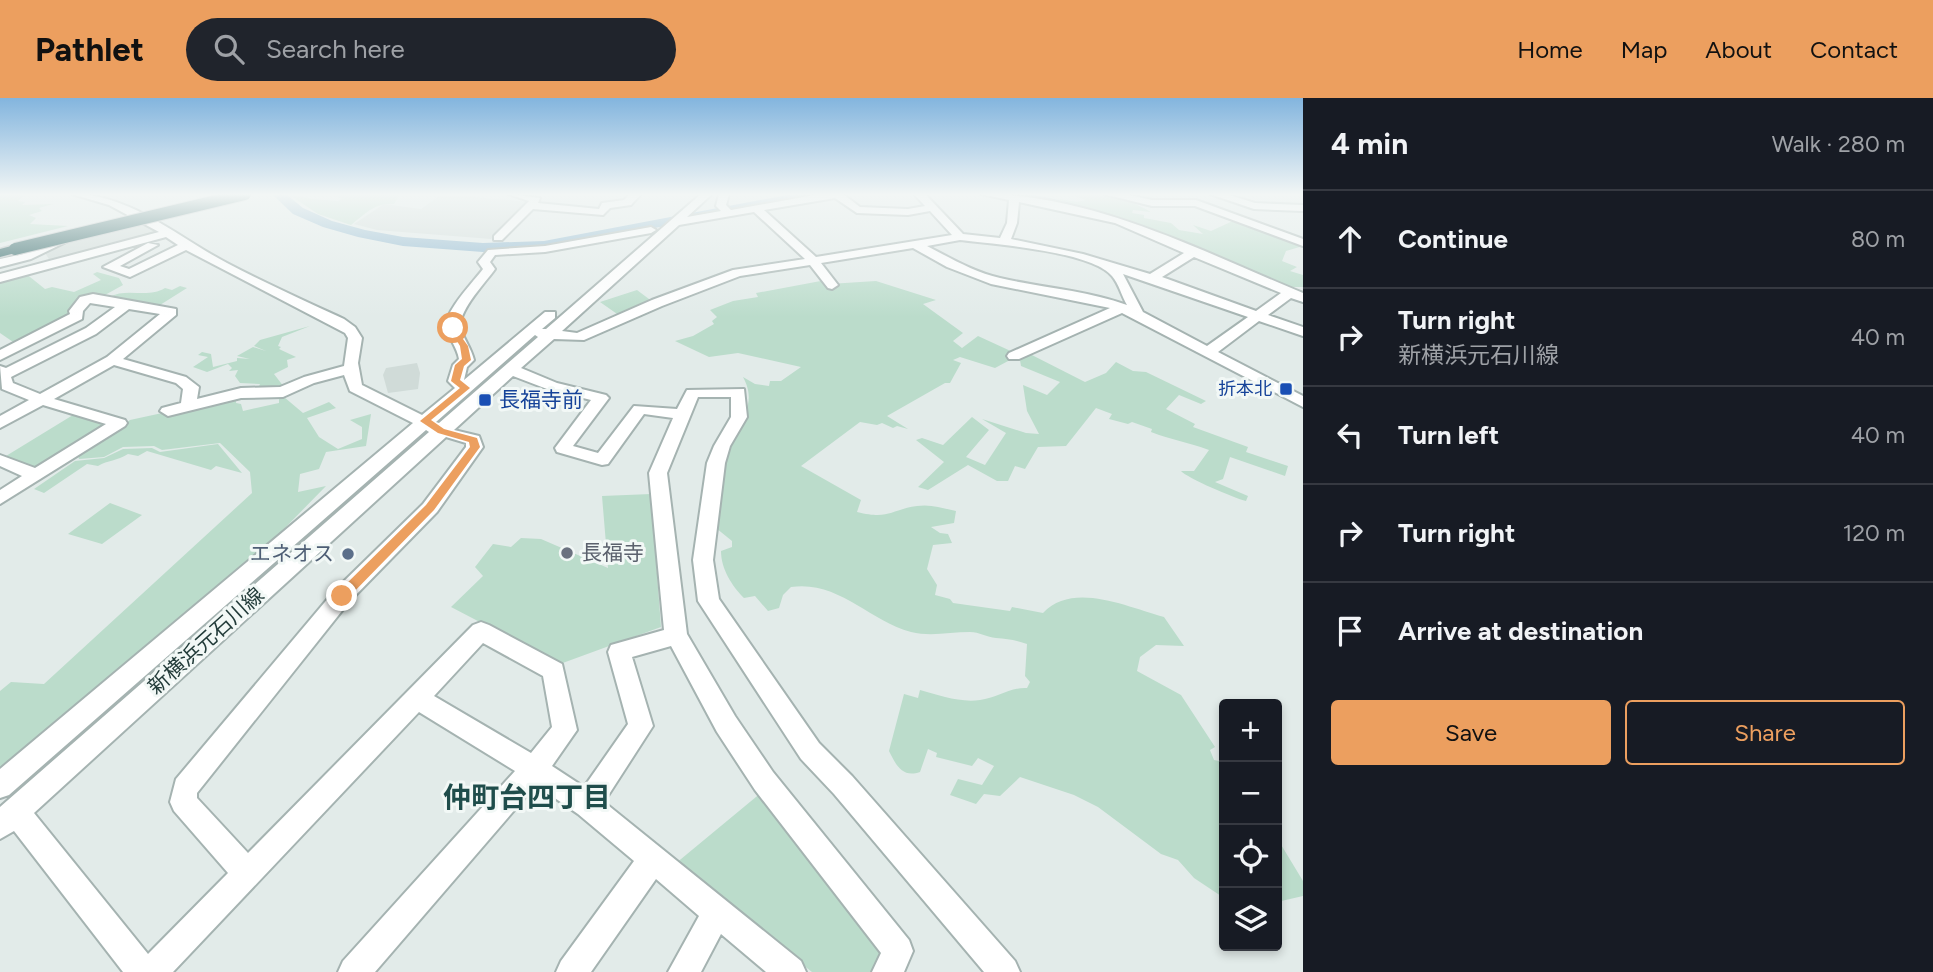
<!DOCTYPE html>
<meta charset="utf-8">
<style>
:root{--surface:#171b24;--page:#20242c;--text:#f1f3f6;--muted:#9ea1a6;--line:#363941;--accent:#ec9f5f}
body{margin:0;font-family:Figtree,"Noto Sans JP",sans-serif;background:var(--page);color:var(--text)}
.controls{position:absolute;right:21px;bottom:21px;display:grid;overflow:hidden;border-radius:7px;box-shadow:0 4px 10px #0003}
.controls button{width:63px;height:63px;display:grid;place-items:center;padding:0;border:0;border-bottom:2px solid var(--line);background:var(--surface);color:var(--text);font:35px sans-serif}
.stop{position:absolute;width:21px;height:21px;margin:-16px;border:5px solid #ec9f5f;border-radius:50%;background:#fff}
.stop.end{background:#ec9f5f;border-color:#fff;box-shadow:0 2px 7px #0008}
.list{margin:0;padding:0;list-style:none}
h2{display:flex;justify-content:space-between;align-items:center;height:91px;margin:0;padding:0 28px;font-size:30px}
h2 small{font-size:23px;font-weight:400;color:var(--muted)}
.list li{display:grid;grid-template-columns:46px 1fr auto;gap:21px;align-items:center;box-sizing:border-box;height:98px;padding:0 28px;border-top:2px solid var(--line)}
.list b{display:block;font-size:26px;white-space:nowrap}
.list p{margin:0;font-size:23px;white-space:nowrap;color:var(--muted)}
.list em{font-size:23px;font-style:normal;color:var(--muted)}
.actions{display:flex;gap:14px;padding:21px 28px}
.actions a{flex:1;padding:16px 0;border:2px solid var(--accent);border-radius:7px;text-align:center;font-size:24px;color:var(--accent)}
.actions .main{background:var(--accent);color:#111}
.icon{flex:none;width:38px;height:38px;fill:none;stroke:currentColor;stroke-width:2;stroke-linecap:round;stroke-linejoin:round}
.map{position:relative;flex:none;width:1303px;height:874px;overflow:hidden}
header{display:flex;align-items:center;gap:42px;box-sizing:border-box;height:98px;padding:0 35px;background:var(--accent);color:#111}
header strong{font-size:33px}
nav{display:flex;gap:38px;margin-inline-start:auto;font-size:24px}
.search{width:490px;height:63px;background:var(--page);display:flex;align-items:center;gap:18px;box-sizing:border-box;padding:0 24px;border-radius:38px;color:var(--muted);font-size:26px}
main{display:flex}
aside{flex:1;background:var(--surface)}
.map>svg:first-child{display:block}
.built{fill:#d0dbd8}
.green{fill:#bbdccb}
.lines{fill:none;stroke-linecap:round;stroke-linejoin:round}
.river{fill:#8cb6ce;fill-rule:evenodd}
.minor-casing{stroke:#a5b3b1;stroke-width:4}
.highway-casing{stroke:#c1c8c8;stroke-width:3}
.minor{fill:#fff;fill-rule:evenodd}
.highway{fill:#306666;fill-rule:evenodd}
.highway-bridge-casing{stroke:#c1c8c8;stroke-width:14;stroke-linecap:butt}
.highway-bridge{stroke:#306666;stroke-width:12}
.route{fill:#ec9f5f}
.transit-dot{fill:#1a4fb4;stroke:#f2f8f6;stroke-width:2.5}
.worship-dot{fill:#6b7280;stroke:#f2f8f6;stroke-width:2.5}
.service-dot{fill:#5c6f8a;stroke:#f2f8f6;stroke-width:2.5}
.labels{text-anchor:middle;stroke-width:6;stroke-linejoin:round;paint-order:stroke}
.far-transit-label{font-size:18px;fill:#164399;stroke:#f2f8f6;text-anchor:end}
.transit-label{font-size:21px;fill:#164399;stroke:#f2f8f6;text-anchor:start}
.worship-label{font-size:21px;fill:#5b616d;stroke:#f2f8f6;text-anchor:start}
.service-label{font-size:21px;fill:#4e5e75;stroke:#f2f8f6;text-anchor:end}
.street-label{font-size:21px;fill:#233c3a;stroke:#f2f8f6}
.near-neighbourhood-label{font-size:28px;font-weight:bold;fill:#1f4d4b;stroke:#f2f8f6}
</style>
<header>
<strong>Pathlet</strong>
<div class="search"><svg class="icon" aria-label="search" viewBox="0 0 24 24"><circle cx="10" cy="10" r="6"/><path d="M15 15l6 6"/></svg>Search here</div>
<nav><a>Home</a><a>Map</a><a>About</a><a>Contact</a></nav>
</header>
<main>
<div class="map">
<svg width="1303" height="874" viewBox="0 0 1303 874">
<rect width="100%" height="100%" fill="#e2ebe9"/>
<!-- built -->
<path class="built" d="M442 96 529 104 491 141 377 132 354 126 384 106 421 111Z
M144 124 158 135 50 163 44 153 50 147Z
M417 265 420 275 418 291 388 295 383 277 386 270Z"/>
<!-- green -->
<path class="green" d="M0 96H25L18 103 25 104 22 107 53 106 39 110 42 113 29 117 36 120 30 126 68 128 0 145Z
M288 96 312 101 338 103 342 101 335 98 342 96H400L394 106C375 104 364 117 351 127L318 116Z
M1070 96C1103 96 1124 98 1151 114L1133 112 1132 115 1144 117V120L1171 125 1179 132 1203 136 1193 127 1211 133 1235 122 1268 133 1290 145 1288 141 1303 148 1286 153 1282 163 1297 169 1290 173 1303 177V189H1286L1151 135 1057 106 1060 101 1077 104 1086 102Z
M97 174 119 180 123 187 105 197 93 199 72 218 16 246 0 235V184L25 175 45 191 52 189 74 194 101 182 93 176Z
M826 182 829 186 876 183 936 202 923 206 963 235 953 243 962 250 978 238 1015 255 1022 252 1085 284 1106 275 1116 264 1133 273 1146 274 1206 303 1201 306 1179 297 1166 311 1195 326 1193 329 1248 349 1246 354 1288 368 1285 378 1230 359 1223 381 1215 384 1248 398 1246 403C1234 400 1187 380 1181 373H1194L1209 352C1188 344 1171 342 1151 334L1152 331 1132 324 1128 326 1109 321 1112 316 1096 310 1066 348 1038 349 1025 371 1015 368 1008 383H997L968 367 928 392 918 389 944 364 916 342 922 340 943 347 972 319 989 332 966 359 985 367 1006 335 982 321 1026 335 1039 336 1027 313 1023 287 1047 297 1060 284 1021 268 1020 262H1010L995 270 960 259 953 262 961 265 950 285H945L887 318 908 331 897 328 893 330 882 325 877 327 860 324 801 368 861 402 857 414C890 422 889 412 917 408 931 406 942 410 956 413L954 425 931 429 940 435 948 436 952 445 933 447 927 471 937 487 935 497 950 501 953 505 1010 513 1012 509 1043 515C1073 483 1127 509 1164 519L1184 548 1156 547 1140 559 1137 573 1181 597 1215 649 1210 652 1214 662 1224 664V800L1194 780 1178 762 1161 756 1098 709 1074 697 1020 679 1000 698 984 696 976 706 950 697 958 681 982 687 994 668 978 660 972 668 936 659 937 655 928 651 920 674C902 680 896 667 889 653L904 596 918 600 920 592C939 597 960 605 980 602 997 600 1010 589 1027 590L1030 584 1025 578 1027 546C1016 542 1008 541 996 540 987 539 979 534 970 534 950 534 931 539 911 534 868 522 838 482 791 489L783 497 779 510 768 513 755 498 744 500C732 488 721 471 721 453L732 449V443L716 430C718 406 717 377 724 354 732 325 761 312 743 279L755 286 769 288 770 283H781L801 269 738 255 709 259 675 243 693 238 714 226 712 223 717 219 710 212 733 203 758 199 756 195Z
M180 188 187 190 160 207 109 199C128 189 147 201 165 190L172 192Z
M637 192 653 204 620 218 600 204Z
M310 228 282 239 278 248 281 249 279 251 296 259 287 262 288 269 274 276 284 289 283 293 257 292 260 286 240 285 235 278 238 272 229 273 232 270 228 266 207 274 193 269 208 259 198 257 202 254 211 256 213 269 237 263V260L250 261 237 258 253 249 266 253 254 248 260 242Z
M300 288 303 290 284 299 303 315 329 304 336 310 307 320 319 339 338 351 362 341V329L350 322 371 316 366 348 326 354 319 371 300 376 298 394 326 388 279 436 0 672V593L11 584 44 586 252 395 250 374 220 345 162 352 154 348 123 349 104 359 79 361 78 357 130 322 236 299V305L241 306 243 313 279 305V300H271L270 297Z
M73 317 105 327 34 371 6 358Z
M218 346 242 375 216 368 211 372 147 353 138 358 128 356C117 363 108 362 98 368L87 366 44 395 34 391 75 363 104 360 123 351 152 350 160 354Z
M651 396 661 529 560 566 451 509 483 478 475 469 493 446 511 449 521 440 541 441 608 470 602 398Z
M110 405 142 417 102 446 68 436Z
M762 694 885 854 874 874H812L675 766Z
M1277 740 1303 783V798L1277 804Z"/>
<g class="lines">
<!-- river -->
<path class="river" d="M272 96H286L303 110 332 123 365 132 403 139 483 145 544 143 792 96H819L813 100 544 151 483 154 403 148 358 139 323 129 293 116Z
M1003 96H1029L1059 102 1061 105 1054 109Z"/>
<defs>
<path id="minor" d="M72 96C131 96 177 139 227 165 265 185 305 203 344 221L355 229 362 240 358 265 362 287 422 317 455 290 448 283 453 267 459 261C457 249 448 239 446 229 444 214 474 183 483 171L478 164 488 152 545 148 651 129 656 132 651 135 545 154 495 157 490 164 495 171C486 184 455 216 461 232 465 243 471 250 474 262L467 269 464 282 545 214H555V220L542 231H546L701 96H712L687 119 721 113 716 108 719 96H729L726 107 731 112 820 96H843L860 109 908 111 925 108 914 96H925L963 136 1000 140 1007 125 1009 102 981 96C1093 96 1201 153 1303 195V204L1291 200 1268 217 1303 229V238L1259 223 1218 254 1303 298V309L1122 215 1019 261H1009L1007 258 1009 255 1110 210 991 186 947 169 913 150 821 165 838 187 832 191 828 190 810 167 740 178 662 208 584 242 554 241 521 270 557 285 606 297 609 300 573 348 598 355 634 308 677 311 687 292 744 291 747 319 730 348 725 365 713 462 719 501 819 645 852 678 1015 863 1020 874H984L834 696 801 661 698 503 693 462 707 365 714 348 731 319V299H698L667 375 687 536 735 618 773 674 909 842 913 853 904 874H872L881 855 755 692 717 634 671 548 632 559 653 628 604 704 801 863 806 874H766L721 836 701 874H668L699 818 656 781 591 874H556L561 863 634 763 578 716 536 687 375 874H338L343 863 515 673 419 614 173 874H123L14 733 0 741V709L429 334 426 332 9 697 0 700V671L413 325 350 293 344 277 314 285 283 299 241 300 168 318 160 313 162 310 181 305 183 291 176 285 114 267 54 301 125 322 127 325 125 328 0 406V392L22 378 0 368V357L35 370 106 326 43 307 0 330V318L29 302 2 291 0 268 6 270 86 230 115 209 90 205 83 213 82 221 0 262V252L70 216 69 213 80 199 93 196 176 211V217L123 261 186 279 199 289 197 301 241 290 280 289 304 279 344 268 348 240 345 235 186 152 130 179 103 169 148 145 158 147 120 168 129 171 178 147 166 139 0 184V176L159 134 109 107ZM835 100 857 115 908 117 930 113 952 137 816 159 764 112ZM1019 104 1115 125 1184 155 1150 176 1083 156 1011 141 1017 125ZM754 114 805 161 733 172 652 202 577 235 562 233 679 127ZM960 142C993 146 1091 153 1112 178 1119 186 1122 199 1127 207 1086 192 1043 190 1000 180 974 174 950 160 927 148ZM1194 159 1281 195 1256 213 1162 179ZM1123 176 1248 219 1207 248 1143 214ZM129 211 160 216 107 259 40 296 13 285 11 279 96 236ZM535 237 538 239 439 325 436 324ZM513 278 547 291 591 302 555 350 557 354 602 367 608 366 644 316 673 320 649 375 664 532 611 547 608 554 628 626 584 689 552 668 577 632 562 566 489 527 481 524 473 527 248 755 197 700V695L349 504 437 414 483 349 479 338 454 332ZM446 339 466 345V349L423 406 335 492 176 681 170 704 174 713 228 775 148 856 34 715ZM483 545 543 578 552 629 531 655 434 598Z
M508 96 540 100 538 105 599 111 602 105 624 102 630 96H641L631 107 610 110 603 117 533 111 502 142H494V138L529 103Z
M1104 96H1124L1152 102H1196L1303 141V148L1195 108H1152Z
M1210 96H1226L1255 105 1303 107V113L1254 111Z
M62 139 68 142 66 144 31 161 0 169V161L23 156Z"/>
<path id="highway" d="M15 147 21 151 19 154 0 159V151Z"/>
</defs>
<!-- minor casing -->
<use href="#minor" class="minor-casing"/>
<!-- highway casing -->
<use href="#highway" class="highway-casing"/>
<!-- minor -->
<use href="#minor" class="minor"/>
<!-- highway -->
<use href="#highway" class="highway"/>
<defs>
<path id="highway-bridge" d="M15 151 245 96"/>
</defs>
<!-- highway-bridge casing -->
<use href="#highway-bridge" class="highway-bridge-casing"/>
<!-- highway-bridge -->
<use href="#highway-bridge" class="highway-bridge"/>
</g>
<!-- sky -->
<linearGradient id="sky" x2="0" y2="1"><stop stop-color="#83b5de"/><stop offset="0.44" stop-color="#f2f6f5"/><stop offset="1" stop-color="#f2f6f5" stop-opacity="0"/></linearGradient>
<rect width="1303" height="219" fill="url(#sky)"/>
<!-- route -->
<path class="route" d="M453 227 468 248 471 262 464 268 460 282 470 290 431 322 444 331 477 340 480 349 434 412 347 501H338V494L426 407 470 349 469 344 438 335 420 323 460 290 451 283 455 267 462 261 460 248 449 230Z"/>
<!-- markers -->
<g class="transit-dot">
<rect x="1279" y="284" width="14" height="14" rx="3.5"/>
<rect x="478" y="295" width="14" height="14" rx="3.5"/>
</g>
<circle class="worship-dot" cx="567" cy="455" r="7"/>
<circle class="service-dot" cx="348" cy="456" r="7"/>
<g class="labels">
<!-- far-transit labels -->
<g class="far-transit-label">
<text x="1272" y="297">折本北</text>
</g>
<!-- transit labels -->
<g class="transit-label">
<text x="499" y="309">長福寺前</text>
</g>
<!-- worship labels -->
<g class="worship-label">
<text x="581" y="462">長福寺</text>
</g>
<!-- service labels -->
<g class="service-label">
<text x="334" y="463">エネオス</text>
</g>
<!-- street labels -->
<g class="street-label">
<text transform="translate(206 543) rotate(-42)" y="7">新横浜元石川線</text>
</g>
<!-- near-neighbourhood labels -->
<g class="near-neighbourhood-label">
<text x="527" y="709">仲町台四丁目</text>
</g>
</g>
</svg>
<div class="controls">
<button>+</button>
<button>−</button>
<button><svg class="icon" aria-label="locate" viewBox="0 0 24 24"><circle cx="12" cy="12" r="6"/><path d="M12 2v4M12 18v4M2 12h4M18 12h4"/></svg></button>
<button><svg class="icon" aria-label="layers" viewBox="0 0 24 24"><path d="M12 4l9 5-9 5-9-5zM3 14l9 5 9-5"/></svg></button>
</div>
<div class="stop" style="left:453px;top:230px"></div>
<div class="stop end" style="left:342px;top:498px"></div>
</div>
<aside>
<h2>4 min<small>Walk · 280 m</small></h2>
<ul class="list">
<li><svg class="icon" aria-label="ahead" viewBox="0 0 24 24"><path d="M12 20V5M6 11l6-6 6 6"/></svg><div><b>Continue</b></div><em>80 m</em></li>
<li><svg class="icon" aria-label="right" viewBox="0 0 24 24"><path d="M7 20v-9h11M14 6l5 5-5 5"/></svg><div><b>Turn right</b><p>新横浜元石川線</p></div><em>40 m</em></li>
<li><svg class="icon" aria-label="left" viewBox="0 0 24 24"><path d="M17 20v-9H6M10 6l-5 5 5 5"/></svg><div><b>Turn left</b></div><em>40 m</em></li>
<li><svg class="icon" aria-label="right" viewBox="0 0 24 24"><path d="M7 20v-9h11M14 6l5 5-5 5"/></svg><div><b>Turn right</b></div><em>120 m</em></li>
<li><svg class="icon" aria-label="arrive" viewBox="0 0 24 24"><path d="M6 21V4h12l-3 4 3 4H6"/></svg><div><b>Arrive at destination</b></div></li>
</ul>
<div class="actions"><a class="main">Save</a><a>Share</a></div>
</aside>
</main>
